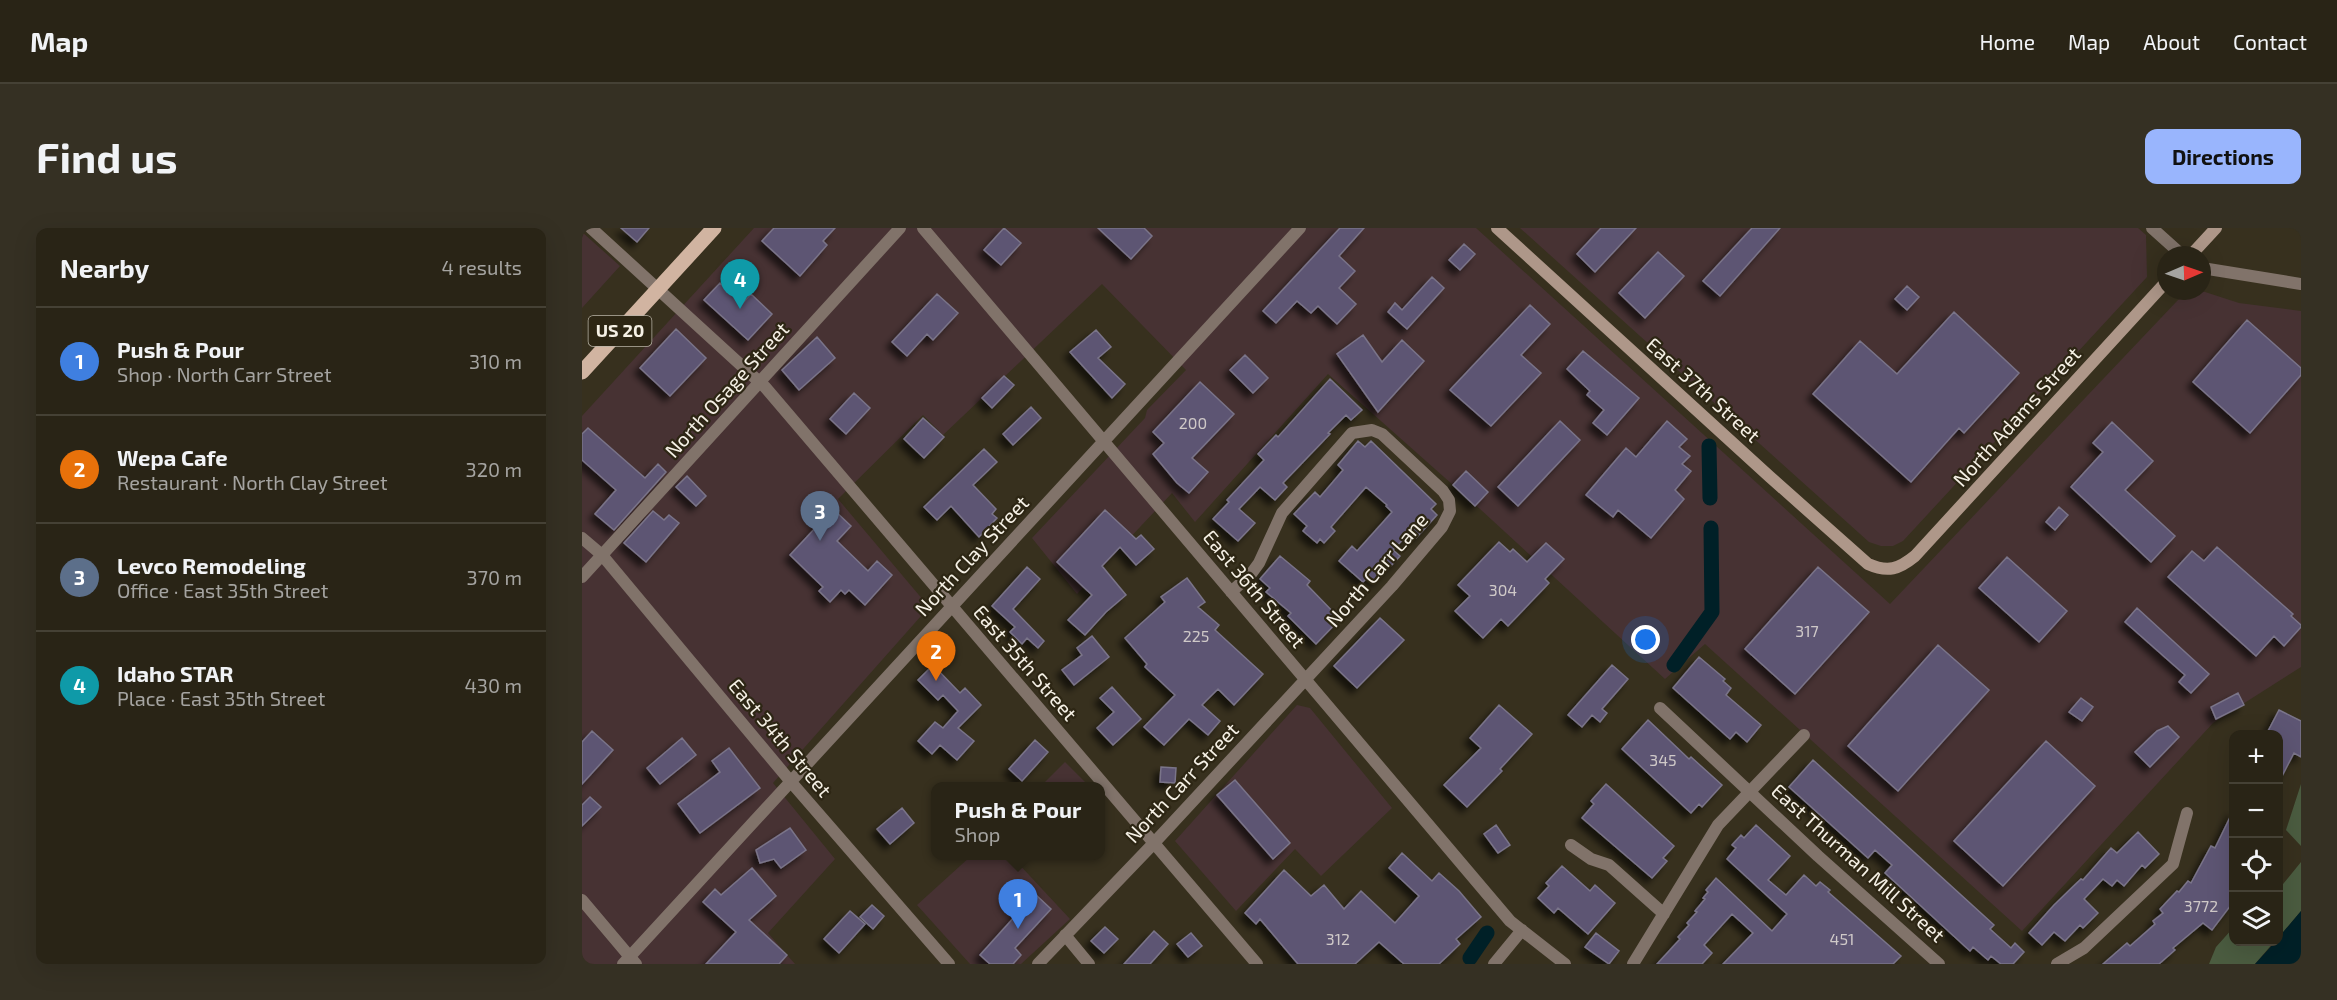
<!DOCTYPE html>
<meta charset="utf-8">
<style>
:root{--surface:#292416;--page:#353023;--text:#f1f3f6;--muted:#a5a4a1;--line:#454135;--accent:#99b5fd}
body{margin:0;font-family:"Exo 2",sans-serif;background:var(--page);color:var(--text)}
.controls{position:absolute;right:18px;bottom:18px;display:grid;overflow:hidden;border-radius:12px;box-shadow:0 6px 24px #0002}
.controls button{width:54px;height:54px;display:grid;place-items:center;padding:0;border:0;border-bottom:2px solid var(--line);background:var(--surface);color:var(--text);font:30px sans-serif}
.compass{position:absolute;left:1575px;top:18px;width:54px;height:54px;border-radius:50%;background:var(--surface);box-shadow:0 6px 24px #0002;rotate:88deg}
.you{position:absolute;left:1064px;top:412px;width:21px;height:21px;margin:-15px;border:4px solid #fff;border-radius:50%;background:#1a73e8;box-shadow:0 0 0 9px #1a73e833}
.badge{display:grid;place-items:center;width:39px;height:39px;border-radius:50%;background:var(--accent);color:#fff;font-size:20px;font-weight:700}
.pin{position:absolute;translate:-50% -50px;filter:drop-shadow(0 2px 3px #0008)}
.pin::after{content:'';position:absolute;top:32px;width:21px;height:18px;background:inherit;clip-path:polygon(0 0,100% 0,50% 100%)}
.popup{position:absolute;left:349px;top:554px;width:174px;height:78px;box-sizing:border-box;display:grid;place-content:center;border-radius:12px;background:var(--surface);filter:drop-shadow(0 2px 4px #0005);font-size:20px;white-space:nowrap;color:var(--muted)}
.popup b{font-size:22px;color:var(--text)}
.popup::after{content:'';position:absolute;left:50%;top:100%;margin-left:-12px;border:12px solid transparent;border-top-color:var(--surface)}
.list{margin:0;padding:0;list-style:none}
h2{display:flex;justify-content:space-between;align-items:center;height:78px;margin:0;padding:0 24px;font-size:26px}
h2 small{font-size:20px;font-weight:400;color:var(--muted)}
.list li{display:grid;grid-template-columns:39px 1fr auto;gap:18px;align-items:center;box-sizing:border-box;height:108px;padding:0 24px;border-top:2px solid var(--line)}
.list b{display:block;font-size:22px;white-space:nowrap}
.list p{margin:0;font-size:20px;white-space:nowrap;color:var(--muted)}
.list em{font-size:20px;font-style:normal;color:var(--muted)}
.icon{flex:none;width:33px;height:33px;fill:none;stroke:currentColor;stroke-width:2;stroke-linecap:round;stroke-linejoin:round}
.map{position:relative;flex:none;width:1719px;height:736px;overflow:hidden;border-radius:12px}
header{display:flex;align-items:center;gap:36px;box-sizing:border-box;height:84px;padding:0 30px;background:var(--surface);border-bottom:2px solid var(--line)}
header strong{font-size:28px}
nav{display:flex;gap:33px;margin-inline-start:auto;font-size:21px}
.intro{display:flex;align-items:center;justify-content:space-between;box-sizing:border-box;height:144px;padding:0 36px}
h1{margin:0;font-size:42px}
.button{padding:15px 27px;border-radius:12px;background:var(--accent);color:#111;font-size:21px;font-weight:700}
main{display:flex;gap:36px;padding:0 36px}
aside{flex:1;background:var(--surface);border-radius:12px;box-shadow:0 6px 24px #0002}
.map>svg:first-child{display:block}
.commercial{fill:#473233}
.green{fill:#4b5c40}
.water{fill:#002027}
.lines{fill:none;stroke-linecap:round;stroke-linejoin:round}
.canal{stroke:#002027;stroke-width:15}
.building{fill:#5d5473;stroke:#7a7489;stroke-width:1.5;filter:url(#shadow)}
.street{stroke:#81736a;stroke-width:12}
.secondary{stroke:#ae9789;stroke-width:12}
.primary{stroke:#d1b4a1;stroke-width:15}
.labels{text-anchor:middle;stroke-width:4.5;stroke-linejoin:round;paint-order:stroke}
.number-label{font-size:16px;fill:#cfc9c8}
.shield{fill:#2d2614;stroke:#b9b3a6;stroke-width:1.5}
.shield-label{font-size:18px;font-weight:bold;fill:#f5f0e5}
.street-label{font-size:20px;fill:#f5f0e5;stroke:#2d2614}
</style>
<header>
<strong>Map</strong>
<nav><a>Home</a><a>Map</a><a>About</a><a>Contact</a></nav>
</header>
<div class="intro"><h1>Find us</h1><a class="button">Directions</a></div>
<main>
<aside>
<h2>Nearby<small>4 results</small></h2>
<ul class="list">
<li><span class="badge" style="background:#3f7fe0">1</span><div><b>Push &amp; Pour</b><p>Shop · North Carr Street</p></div><em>310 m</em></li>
<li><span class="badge" style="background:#e8710a">2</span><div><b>Wepa Cafe</b><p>Restaurant · North Clay Street</p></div><em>320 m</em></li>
<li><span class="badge" style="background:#5c6f8a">3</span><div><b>Levco Remodeling</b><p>Office · East 35th Street</p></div><em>370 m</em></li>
<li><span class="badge" style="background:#0f9aa8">4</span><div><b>Idaho STAR</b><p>Place · East 35th Street</p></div><em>430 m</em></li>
</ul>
</aside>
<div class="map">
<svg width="1719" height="736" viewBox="0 0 1719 736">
<defs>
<filter id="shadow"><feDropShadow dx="-5.5" dy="5.5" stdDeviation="3" flood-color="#0009"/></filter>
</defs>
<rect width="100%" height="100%" fill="#37301e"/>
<!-- commercial -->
<path class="commercial" d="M172 0H894L1308 376 1596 72 1607 63H1620L1657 75 1719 83V439L1631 495 1440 703 1123 416 1083 451 898 281 746 146 613 294 590 265 495 366 450 310 563 190 565 182 604 142 520 56 361 207 341 187 256 271 347 379 191 555 253 631 186 705 213 736H0V188Z
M938 0H1556L1564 7 1565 49 1321 313 1311 318H1299L1287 314Z
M0 4 38 38 0 80Z
M715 477 728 480 810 580 739 648 713 621 654 683 593 613Z
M483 534 506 557 504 558H459Z
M389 628H439L434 633 488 691 439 736H388L335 677Z"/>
<!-- green -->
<path class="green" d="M1719 556V618L1704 602Z
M1719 634V683L1697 709V661Z
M1651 700 1652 714H1692L1673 736H1627L1634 719Z"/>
<!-- water -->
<path class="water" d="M1719 683V736H1673L1693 714H1696L1697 709Z"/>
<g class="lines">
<!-- canal -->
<path class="canal" d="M1127 218 1128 270
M1092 437 1130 384 1129 300
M888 730 905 705"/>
</g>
<!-- building -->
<path class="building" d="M39 0H67L55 14Z
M192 0H253L241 13 245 17 218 48 180 13Z
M422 0 439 15 419 37 402 22Z
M516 0H562L570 8 549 31Z
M758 0H782L757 28 773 43 757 60 774 76 755 96 736 78 729 85 715 73 694 95 681 83Z
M1019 0H1054L1013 44 995 26Z
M1170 0H1198L1138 68 1121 53Z
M882 16 893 26 878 42 867 32Z
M1076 24 1102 48 1063 90 1037 65Z
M850 49 862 60 825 101 806 84 813 75 820 82Z
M138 55 160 76 169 66 190 86 166 112 122 72Z
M1325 58 1337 69 1325 82 1313 71Z
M355 66 376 85 351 112 345 106 325 128 310 114Z
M948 77 968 96 939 127 959 145 909 198 868 162Z
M1372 84 1437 145 1382 205 1377 200 1329 254 1231 166 1278 113 1315 146Z
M1665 92 1719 140V147L1668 205 1611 154Z
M94 101 124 130 88 168 58 140Z
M514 102 529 119 516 130 543 156 530 170 488 124Z
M781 107 800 134 820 112 842 133 796 184 755 126Z
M235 109 253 130 217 162 200 142Z
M1001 123 1057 170 1025 207 1011 195 1022 182 1005 167 1008 163 985 141Z
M663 127 686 150 671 165 648 142Z
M422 148 432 157 410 180 400 170Z
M748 151 780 182 769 192 764 187 746 205 748 206 701 255 705 259 693 272 678 259 657 281 673 295 656 313 631 291 647 274 645 272 682 232 676 226 694 207 696 209Z
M618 154 652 186 610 230 626 244 607 265 595 255 571 226 582 215 571 204Z
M272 165 288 180 264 206 248 191Z
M449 179 459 190 431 217 421 206Z
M341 190 362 209 342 230 322 211Z
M978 193 998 212 936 278 916 259Z
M1085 193 1105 211 1097 219 1108 228 1100 236 1109 243 1093 262 1102 271 1069 310 1036 282 1031 289 1004 267 1044 220 1054 229Z
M1530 194 1571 233 1543 262 1593 308 1569 334 1489 259 1521 224 1511 215Z
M6 200 63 250 76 236 84 244 32 302 13 286 34 262 0 232V206Z
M776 213 783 219 789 213 854 276 849 281 855 287 834 310 828 304 811 322 818 328 794 354 787 348 781 354 757 333 770 318 775 323 810 284 804 278 805 277 784 259 749 299 753 303 742 315 738 311 735 315 721 303 725 298 712 286 733 264 738 269 761 242 756 237Z
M402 221 415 234 391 257 414 281 410 286 415 290 397 309 369 278 355 292 342 279Z
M884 243 906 264 893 278 871 257Z
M105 248 124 268 114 278 94 259Z
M1477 279 1486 287 1473 302 1464 294Z
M251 281 269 298 255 313 286 343 295 333 310 347 283 377 267 362 263 366 259 362 248 374 237 363 241 359 208 327Z
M523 282 554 311 559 307 572 321 554 337 538 319 520 338 544 367 524 384 503 407 486 392 510 367 475 334Z
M71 283 82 292 87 287 97 295 64 334 42 315Z
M917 314 928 324 931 321 945 334 964 315 982 331 963 351 967 355 926 398 919 391 901 410 873 383 888 368 876 357Z
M1635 319 1711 386 1709 388 1719 397V399L1702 418 1692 408 1674 428 1586 349 1610 323 1622 333Z
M698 328 728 353 725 357 758 391 734 416 706 388 709 385 684 364 688 360 678 351Z
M1425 329 1485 383 1457 414 1397 360Z
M445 339 458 351 431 381 462 413 456 420 445 410 440 416 428 404 433 399 410 378Z
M1236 339 1287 384 1213 466 1163 421Z
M605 350 623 374 616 379 637 397 633 402 681 446 652 477 636 461 620 477 638 493 626 507 607 491 582 517 562 499 593 467 563 439 565 436 543 410 583 374 579 369Z
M1555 380 1627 446 1609 465 1597 454 1603 447 1543 394Z
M798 390 822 412 775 460 752 438Z
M510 408 527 429 492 457 480 442 500 427 495 420Z
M1356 417 1407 462 1316 563 1266 518Z
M1117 429 1143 451 1141 453 1149 460 1144 467 1179 497 1165 514 1154 504 1148 511 1091 460Z
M351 437 378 465 383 460 399 477 376 500 392 513 375 532 358 517 350 526 336 513 353 494 361 500 376 483 361 467 356 472 336 452Z
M1030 437 1046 451 1020 481 1025 485 1018 494 1010 487 1000 499 986 487Z
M530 459 559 491 531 517 515 500 532 484 518 470Z
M1656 465 1662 477 1634 491 1629 479Z
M1499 470 1511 479 1500 493 1487 484Z
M917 477 950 506 918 541 920 543 885 579 862 557 899 520 888 510Z
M1697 482 1719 493V529L1712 525 1696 556V507H1684Z
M1066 492 1107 531 1109 529 1140 557 1120 579 1117 576 1109 585 1040 521Z
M1586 498 1597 509 1568 539 1553 524 1575 503Z
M10 503 31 522 0 556V514Z
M100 510 114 527 78 556 65 540Z
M453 512 466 524 440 553 427 541Z
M1464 513 1513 558 1421 658 1372 613Z
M147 520 178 560 118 605 96 576 138 544 130 533Z
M1231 532 1412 697 1408 701 1429 720 1433 715 1442 724 1431 736H1419L1409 728 1406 732 1391 719 1388 723 1303 645 1310 637 1293 622 1286 630 1207 559Z
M579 539 594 540 593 555 578 554Z
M653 552 708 615 691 631 635 567Z
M1024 556 1092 618 1081 630 1085 633 1070 650 1000 590 1012 576 1009 573Z
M8 569 19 579 0 598V577Z
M320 580 332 595 308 616 295 601Z
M1652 581V673L1630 702 1621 695 1591 720 1593 722 1577 736H1521L1545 715 1548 718 1573 696 1571 693 1581 685 1578 681 1595 663 1597 664 1606 653 1609 655 1629 618 1633 620Z
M914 597 928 617 916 625 902 606Z
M1174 597 1208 628 1186 652 1204 667 1222 647 1234 658 1238 654 1248 662 1246 664 1319 728 1311 736H1141L1171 705 1150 686 1122 717 1130 725 1120 736H1075L1098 711 1096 709 1107 697 1105 695 1115 684 1113 683 1123 671 1121 670 1126 664 1124 662 1134 650 1190 703 1205 686 1145 631 1154 620 1150 617 1159 607 1162 610Z
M208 600 224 622 199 640 192 631 178 635 174 622Z
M1556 604 1577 626 1563 640 1560 637 1542 658 1535 652 1530 658 1521 651 1502 671 1516 685 1501 700 1498 697 1483 713 1472 704 1460 717 1447 705 1472 677 1499 651 1501 652 1529 620 1535 625Z
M820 625 850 653 857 645 877 663 899 689 874 711 878 716 857 736H822L797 714 773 736H716L678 691 674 696 663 685 702 642 729 668 742 657 762 681 779 663 813 695 837 668 807 640Z
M980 638 1008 663 1013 657 1033 675 1006 706 976 680 972 685 956 670 967 658 964 655Z
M170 640 194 668 167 692 205 727 197 736H124L154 704 121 674 133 661 139 667Z
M453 666 469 681 433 720 439 727 431 736H408L398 727Z
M290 677 302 688 291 701 278 689Z
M268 683 283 696 257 725 242 711Z
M523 699 536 711 522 725 509 713Z
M572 703 586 716 568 736H542Z
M609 705 620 718 606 729 595 716Z
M1014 705 1037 723 1027 736 1003 719Z"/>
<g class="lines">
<!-- street -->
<path class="street" d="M9 0 183 159 675 736
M341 0 928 693 983 736
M1570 0 1600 27
M1620 40 1719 56
M0 310 20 327 209 554 367 736
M0 349 318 0
M1078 480 1236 628 1357 736
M989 617 1009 631 1027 637 1082 686
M0 672 54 736
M483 707 507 736
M41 736 718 0
M456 736 572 615 810 358 860 299 868 283 867 272 861 263 800 206 790 202 770 205 700 285 677 335 669 346 649 364
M912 736 940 702
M1051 736 1136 597 1222 507
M1475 736 1502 720 1591 636 1605 585"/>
<!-- secondary -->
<path class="secondary" d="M915 0 1188 249 1286 336C1306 345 1317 341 1333 328L1584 54
M1609 27 1634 0"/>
<!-- primary -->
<path class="primary" d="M0 144 132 0"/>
</g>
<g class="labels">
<!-- number labels -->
<g class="number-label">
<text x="611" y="201">200</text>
<text x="921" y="368">304</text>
<text x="1225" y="409">317</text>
<text x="614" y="414">225</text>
<text x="1081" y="538">345</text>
<text x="1619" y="684">3772</text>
<text x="756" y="717">312</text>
<text x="1260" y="717">451</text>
</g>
<!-- shield labels -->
<rect class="shield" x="6.5" y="88" width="63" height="30" rx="4.5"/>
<g class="shield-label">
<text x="38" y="109">US 20</text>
</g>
<!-- street labels -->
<g class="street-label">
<text transform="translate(145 162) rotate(-48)" y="7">North Osage Street</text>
<text transform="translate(1121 162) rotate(42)" y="7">East 37th Street</text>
<text transform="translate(1435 189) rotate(-48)" y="7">North Adams Street</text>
<text transform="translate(390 328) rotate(-47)" y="7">North Clay Street</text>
<text transform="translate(795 342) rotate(-49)" y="7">North Carr Lane</text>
<text transform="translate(672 361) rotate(50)" y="7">East 36th Street</text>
<text transform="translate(443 435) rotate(49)" y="7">East 35th Street</text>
<text transform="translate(198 510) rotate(50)" y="7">East 34th Street</text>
<text transform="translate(600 555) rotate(-47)" y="7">North Carr Street</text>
<text transform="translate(1276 635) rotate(42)" y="7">East Thurman Mill Street</text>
</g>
</g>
</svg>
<div class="controls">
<button>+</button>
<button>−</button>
<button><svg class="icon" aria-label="locate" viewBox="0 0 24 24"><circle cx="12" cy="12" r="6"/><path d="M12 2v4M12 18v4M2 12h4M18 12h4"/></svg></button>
<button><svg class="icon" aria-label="layers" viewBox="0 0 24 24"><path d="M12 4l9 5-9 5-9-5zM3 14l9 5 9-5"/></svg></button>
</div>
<svg class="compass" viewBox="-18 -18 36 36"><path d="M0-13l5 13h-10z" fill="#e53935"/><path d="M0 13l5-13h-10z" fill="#a5a4a1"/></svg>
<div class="you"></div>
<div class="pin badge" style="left:436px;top:701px;background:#3f7fe0">1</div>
<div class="popup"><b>Push &amp; Pour</b>Shop</div>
<div class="pin badge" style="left:354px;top:453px;background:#e8710a">2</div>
<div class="pin badge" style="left:238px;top:313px;background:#5c6f8a">3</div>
<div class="pin badge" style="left:158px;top:81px;background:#0f9aa8">4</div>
</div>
</main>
